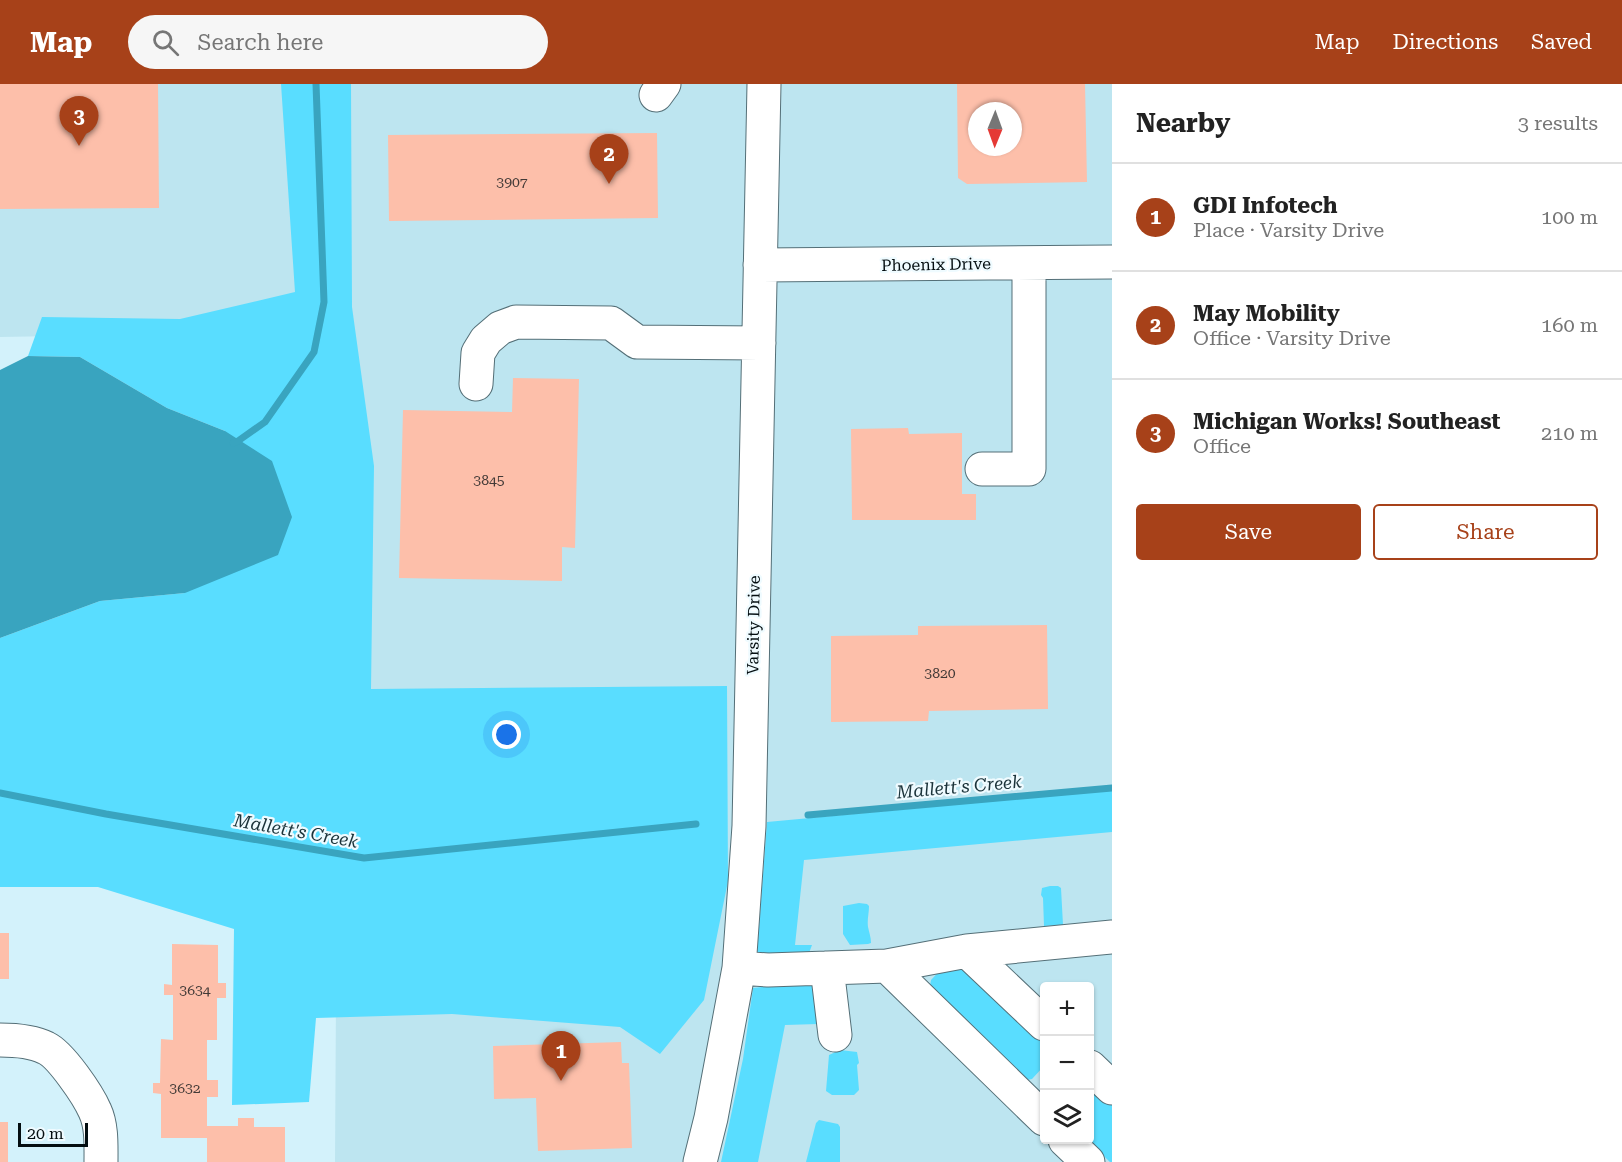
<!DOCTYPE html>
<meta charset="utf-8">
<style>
:root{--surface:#fff;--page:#f6f6f6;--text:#222;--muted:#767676;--line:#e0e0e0;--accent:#a74119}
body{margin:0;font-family:"Roboto Serif",serif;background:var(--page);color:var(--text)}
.controls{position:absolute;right:18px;bottom:18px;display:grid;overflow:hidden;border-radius:6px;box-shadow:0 2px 4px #0004}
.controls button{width:54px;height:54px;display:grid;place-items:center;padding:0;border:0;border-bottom:2px solid var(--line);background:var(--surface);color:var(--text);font:30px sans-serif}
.compass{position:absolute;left:968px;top:18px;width:54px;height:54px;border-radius:50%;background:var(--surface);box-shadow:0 2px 4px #0004;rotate:181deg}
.scale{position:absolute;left:18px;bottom:15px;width:70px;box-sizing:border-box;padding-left:6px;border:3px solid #040e11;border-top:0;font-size:16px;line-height:21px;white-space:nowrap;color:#040e11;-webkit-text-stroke:4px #effbff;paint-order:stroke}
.you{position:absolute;left:507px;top:651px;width:21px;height:21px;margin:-15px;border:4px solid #fff;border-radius:50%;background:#1a73e8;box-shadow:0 0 0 9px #1a73e833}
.badge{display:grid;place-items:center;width:39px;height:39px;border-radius:50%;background:var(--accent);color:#fff;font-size:20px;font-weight:700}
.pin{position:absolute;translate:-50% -50px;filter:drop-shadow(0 2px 3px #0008)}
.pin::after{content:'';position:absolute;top:32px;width:21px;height:18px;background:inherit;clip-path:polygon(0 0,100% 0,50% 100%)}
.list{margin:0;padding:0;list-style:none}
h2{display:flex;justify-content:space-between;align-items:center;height:78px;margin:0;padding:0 24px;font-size:26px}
h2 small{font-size:20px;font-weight:400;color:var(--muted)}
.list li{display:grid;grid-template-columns:39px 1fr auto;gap:18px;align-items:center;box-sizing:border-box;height:108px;padding:0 24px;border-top:2px solid var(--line)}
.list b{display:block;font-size:22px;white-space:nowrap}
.list p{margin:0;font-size:20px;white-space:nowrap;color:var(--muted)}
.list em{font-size:20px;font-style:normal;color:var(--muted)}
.actions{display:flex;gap:12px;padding:18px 24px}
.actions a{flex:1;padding:14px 0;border:2px solid var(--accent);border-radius:6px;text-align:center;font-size:21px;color:var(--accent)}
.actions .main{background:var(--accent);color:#fff}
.icon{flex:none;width:33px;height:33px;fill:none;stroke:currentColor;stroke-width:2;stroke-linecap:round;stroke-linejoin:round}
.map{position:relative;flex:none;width:1112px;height:1078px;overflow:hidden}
header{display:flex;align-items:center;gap:36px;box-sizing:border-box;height:84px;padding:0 30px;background:var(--accent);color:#fff}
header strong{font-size:28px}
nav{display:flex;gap:33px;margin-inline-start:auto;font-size:21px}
.search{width:420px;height:54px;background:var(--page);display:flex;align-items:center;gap:15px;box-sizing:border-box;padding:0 21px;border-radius:33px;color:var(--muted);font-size:22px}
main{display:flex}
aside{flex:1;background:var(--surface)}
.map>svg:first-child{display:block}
.built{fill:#bde5f0;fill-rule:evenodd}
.green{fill:#59ddff}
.water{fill:#39a4bf}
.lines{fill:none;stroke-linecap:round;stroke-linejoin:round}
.stream{stroke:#39a4bf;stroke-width:7}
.building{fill:#fdbfaa;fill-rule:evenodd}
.minor-casing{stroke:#546f77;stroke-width:35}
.minor{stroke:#fff;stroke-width:33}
.labels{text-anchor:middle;stroke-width:4.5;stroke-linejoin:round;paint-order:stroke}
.number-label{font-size:14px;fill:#423a37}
.street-label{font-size:16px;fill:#040e11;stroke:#effbff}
.water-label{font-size:18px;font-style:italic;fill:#1b333a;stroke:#effbff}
</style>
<header>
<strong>Map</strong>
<div class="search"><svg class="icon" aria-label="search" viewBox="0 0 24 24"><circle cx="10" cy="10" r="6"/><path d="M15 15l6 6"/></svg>Search here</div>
<nav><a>Map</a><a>Directions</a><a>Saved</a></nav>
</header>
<main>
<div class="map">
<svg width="1112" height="1078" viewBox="0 0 1112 1078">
<rect width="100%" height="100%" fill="#d3f2fb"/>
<!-- built -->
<path class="built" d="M0 0H1112V1078H335L340 247 0 253ZM977 27H1013V63H977ZM1044 902H1090V1056H1044Z"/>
<!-- green -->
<path class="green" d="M281 0H351L352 223 374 382 371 605 727 602 728 797 704 916 660 970 620 943 452 930 316 934 309 1018 232 1021 234 845 98 803H0V554L100 517 185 509 225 347 167 324 80 273 28 272 42 233 180 235 295 208Z
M1112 706V748L804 776 795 861H812L809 869 804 872 757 870 767 738Z
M1050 802H1058L1061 804 1063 841 1044 842 1043 814 1041 811 1042 804Z
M859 819 867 820 869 822C869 829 867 836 868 843 869 848 871 853 871 859L868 860 850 861 843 850V822Z
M964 878 1044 954V982L1032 995 1027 996 930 902 931 896 946 880Z
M820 899 818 940 785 941 758 1078H721L743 975 753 904 787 900Z
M840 966 857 968 859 979 857 981 859 1006 854 1011H832L826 1007 829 971Z
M1090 999 1112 1021V1078H1110L1087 1056H1090Z
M819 1036 838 1040 840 1043V1078H806L816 1039Z"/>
<!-- water -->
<path class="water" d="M28 272 80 273 167 324 225 347 272 377 292 433 278 471 185 509 100 517 0 554V286Z"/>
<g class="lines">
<!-- stream -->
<path class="stream" d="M233 359 238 357 265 338 314 268 324 218 316 0
M0 709 106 730 364 774 696 740
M808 731 1112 704"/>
</g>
<!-- building -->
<path class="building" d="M0 0H158L159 124 0 125Z
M957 0H1085L1087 98 967 100 958 94ZM977 27H1013V63H977Z
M657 49 658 134 389 137 388 51Z
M513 294 579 295 575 464 562 463V497L399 494 403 326 512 328Z
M908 344 909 350 962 349V410H976V436H852L851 345Z
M1047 541 1048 625 929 627 928 637 831 638V552L918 551V542Z
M0 849H9V895H0Z
M172 860 218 861V899H226V914H217V956H207V996H218V1013H207V1042H238V1034H254V1043H285V1078H207V1054H161V1010L153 1009V999H160L161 955 173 956V911H164V900L172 901Z
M621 958 622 979H629L632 1064 538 1067 536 1014 494 1015 493 962Z
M0 1038H8V1078H0Z"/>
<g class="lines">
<defs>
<path id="minor" d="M656 11 664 0
M760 181 1112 178
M476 300 478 269 486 256 500 244 516 238 611 239 637 258 759 259
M982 385H1029V179
M887 882 967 867
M739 884 768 886 887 882 1044 1035
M827 884 835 951
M1044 940 967 867 1112 853
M0 956C16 956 32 957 46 964 61 971 88 1011 95 1027 102 1042 101 1061 101 1078
M1090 983 1112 1004
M1065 1056 1088 1078
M700 1078 711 1034 739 884 749 742 764 0"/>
</defs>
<!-- minor casing -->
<use href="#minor" class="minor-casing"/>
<!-- minor -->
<use href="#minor" class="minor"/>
</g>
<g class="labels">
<!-- number labels -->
<g class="number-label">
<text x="512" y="103">3907</text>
<text x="489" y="401">3845</text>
<text x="940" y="594">3820</text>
<text x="195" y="911">3634</text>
<text x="185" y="1009">3632</text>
</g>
<!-- street labels -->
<g class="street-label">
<text transform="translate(936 180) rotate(-1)" y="6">Phoenix Drive</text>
<text transform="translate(753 541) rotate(-89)" y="6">Varsity Drive</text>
</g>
<!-- water labels -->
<g class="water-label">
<text transform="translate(959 703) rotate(-5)" y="6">Mallett's Creek</text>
<text transform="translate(296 747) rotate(10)" y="6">Mallett's Creek</text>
</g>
</g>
</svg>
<div class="controls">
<button>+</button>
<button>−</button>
<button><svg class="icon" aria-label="layers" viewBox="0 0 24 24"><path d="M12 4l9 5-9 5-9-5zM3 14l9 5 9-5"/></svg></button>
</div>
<svg class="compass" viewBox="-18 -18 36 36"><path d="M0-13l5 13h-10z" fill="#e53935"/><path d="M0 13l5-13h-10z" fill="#767676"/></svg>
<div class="scale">20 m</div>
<div class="you"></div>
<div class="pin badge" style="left:561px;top:997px">1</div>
<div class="pin badge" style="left:609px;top:100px">2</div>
<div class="pin badge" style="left:79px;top:62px">3</div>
</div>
<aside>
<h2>Nearby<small>3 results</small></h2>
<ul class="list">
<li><span class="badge">1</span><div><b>GDI Infotech</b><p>Place · Varsity Drive</p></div><em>100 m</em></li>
<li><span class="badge">2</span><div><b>May Mobility</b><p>Office · Varsity Drive</p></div><em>160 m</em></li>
<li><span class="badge">3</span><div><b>Michigan Works! Southeast</b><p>Office</p></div><em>210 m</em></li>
</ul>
<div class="actions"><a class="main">Save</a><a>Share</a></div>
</aside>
</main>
